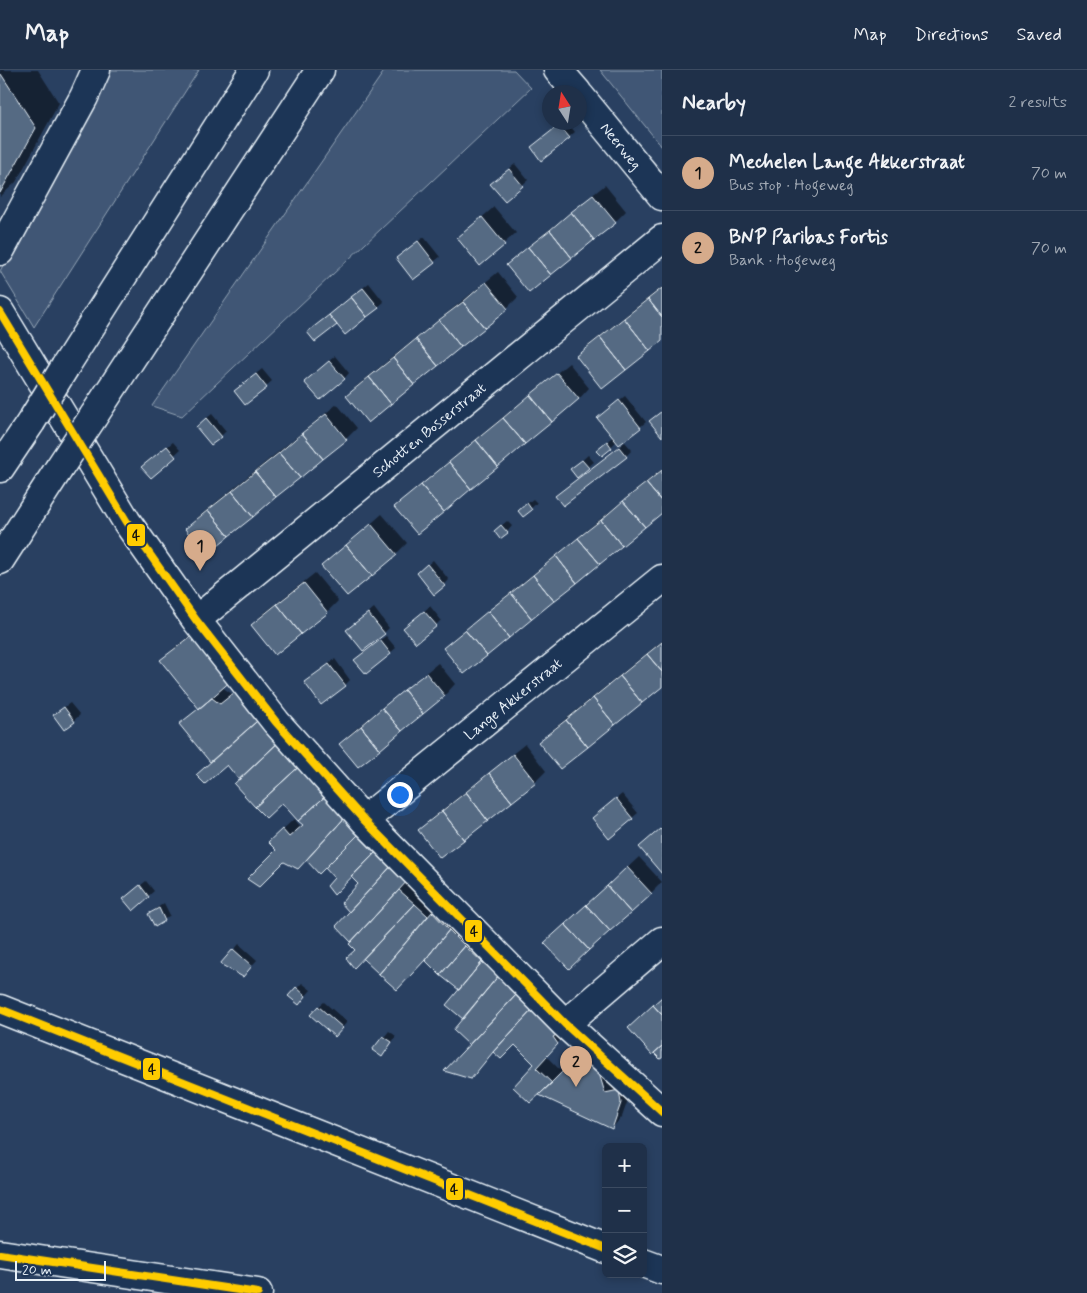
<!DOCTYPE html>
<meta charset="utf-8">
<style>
:root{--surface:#1f3049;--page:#2c3c53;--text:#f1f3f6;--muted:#a1a9b4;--line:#3c4b61;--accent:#d6ab8b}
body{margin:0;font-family:Mynerve,sans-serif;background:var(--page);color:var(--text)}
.controls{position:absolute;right:15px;bottom:15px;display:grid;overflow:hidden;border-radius:8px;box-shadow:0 2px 8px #0003}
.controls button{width:45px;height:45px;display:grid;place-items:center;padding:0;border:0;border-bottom:1px solid var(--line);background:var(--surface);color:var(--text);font:25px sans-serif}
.compass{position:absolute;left:542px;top:15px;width:45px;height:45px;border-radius:50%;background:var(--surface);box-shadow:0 2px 8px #0003;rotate:348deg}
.scale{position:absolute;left:15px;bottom:12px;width:91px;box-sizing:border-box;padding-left:5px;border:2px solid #e8f1f8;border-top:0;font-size:14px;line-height:18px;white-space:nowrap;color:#e8f1f8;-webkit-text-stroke:4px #1d3557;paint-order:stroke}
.you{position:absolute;left:399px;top:724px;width:18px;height:18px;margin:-12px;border:4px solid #fff;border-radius:50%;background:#1a73e8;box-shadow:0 0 0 8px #1a73e833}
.badge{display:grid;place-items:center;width:32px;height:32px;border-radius:50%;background:var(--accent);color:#111;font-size:16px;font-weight:700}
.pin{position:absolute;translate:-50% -41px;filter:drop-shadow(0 1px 2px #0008)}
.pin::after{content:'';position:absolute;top:26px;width:18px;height:15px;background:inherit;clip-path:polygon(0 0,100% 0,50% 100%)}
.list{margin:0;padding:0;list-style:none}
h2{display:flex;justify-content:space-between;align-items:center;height:65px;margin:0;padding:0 20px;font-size:21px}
h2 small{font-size:16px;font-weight:400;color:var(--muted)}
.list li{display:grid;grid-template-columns:32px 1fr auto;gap:15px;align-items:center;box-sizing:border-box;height:75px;padding:0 20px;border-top:1px solid var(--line)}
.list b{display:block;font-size:19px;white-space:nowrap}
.list p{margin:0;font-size:16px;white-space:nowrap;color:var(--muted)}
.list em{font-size:16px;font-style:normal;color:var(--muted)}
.icon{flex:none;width:28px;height:28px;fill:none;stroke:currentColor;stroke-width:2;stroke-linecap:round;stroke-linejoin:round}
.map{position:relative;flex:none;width:662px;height:1223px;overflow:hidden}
header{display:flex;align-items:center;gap:30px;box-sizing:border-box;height:70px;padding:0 25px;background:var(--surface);border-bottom:1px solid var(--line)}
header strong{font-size:24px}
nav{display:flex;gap:28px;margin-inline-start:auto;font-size:18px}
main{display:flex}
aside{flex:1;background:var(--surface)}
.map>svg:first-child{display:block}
.green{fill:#415774;stroke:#94a4b6}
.shadow{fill:#0007}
.building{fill:#556a83;stroke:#e8f1f8}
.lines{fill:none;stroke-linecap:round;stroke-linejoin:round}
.minor-casing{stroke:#e8f1f8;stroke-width:31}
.major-casing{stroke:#e8f1f8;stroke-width:31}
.minor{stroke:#1d3557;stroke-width:28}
.major{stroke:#1d3557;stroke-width:28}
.major-bridge-casing{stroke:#e8f1f8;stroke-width:31;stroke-linecap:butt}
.major-bridge{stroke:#1d3557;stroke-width:28}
.bus-1-casing{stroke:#1d3557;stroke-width:11}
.bus-1{stroke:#fc0;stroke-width:8}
.labels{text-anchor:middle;stroke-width:4;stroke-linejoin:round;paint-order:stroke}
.street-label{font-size:15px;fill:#e8f1f8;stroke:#1d3557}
.line-badge{stroke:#1d3557;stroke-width:2}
.pale-badge-label{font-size:14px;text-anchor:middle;font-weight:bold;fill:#111}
</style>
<header>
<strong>Map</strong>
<nav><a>Map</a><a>Directions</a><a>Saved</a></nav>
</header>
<main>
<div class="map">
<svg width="662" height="1223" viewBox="0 0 662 1223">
<rect width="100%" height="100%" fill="#294061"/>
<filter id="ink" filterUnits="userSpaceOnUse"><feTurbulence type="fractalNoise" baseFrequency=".02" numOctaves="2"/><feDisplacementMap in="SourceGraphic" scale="10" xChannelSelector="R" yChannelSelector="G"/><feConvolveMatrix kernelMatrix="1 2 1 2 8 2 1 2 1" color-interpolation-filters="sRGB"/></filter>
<g filter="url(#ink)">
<!-- green -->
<path class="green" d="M105 0H199L34 257 0 201 77 58Z
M385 0H514L531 18 182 346 152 336Z
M600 0H662V77Z"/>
<!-- shadow -->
<path class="shadow" d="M0 0H38L59 33 16 112 0 127Z
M562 52H567L575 62 569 67 538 72Z
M515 94 528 110 505 130 497 109Z
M605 115 626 141 615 152 508 195 519 184Z
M494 137 516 163 480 194 458 168Z
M424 167 440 187 413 208 403 183Z
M498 202 518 227 507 238 347 326 358 315Z
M369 213 384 232 378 237 337 253 314 257Z
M662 217V270L578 286 589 275Z
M335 286 349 303 344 309 311 306Z
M569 293 589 318 579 329 396 437 407 426Z
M262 299 272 311 245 334 241 316Z
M625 326 646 352 620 373 617 371 602 385 603 374 614 366 604 342Z
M337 334 357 358 346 369 186 459 197 448Z
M212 344 226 361 221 366 203 351Z
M173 372 180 380 151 406 148 392Z
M625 372 632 380 626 386 563 435 562 421Z
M588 385 594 392 588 397 578 394Z
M662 399V442L445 578 456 567Z
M533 429 537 433 523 445 525 435Z
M382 444 407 473 396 484 323 496Z
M507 451 512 456 507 462 501 456Z
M433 490 449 510 444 515 424 498Z
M315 503 338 531 327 542 252 555 263 544Z
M430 536 441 550 436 555 410 553Z
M374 538 389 558 384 563 353 555Z
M205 554 222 617 232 624 252 607 568 962 546 986 563 1003 597 969 631 1021 622 1047 612 1058 539 1024 530 1032 536 994 515 973 494 981 470 1007 471 975 460 920 425 888 397 919 363 888 353 871 351 842 359 814 351 806 336 808 325 797 306 788 278 779 280 762 294 749 301 757 304 754 282 732 240 709 227 693 198 705 211 692 180 654 200 637 162 590 173 579Z
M386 566 396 578 390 583 361 584Z
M662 571V615L540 672 551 661Z
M335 589 350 610 345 615 305 612Z
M438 593 455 614 445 625 358 696 340 674 351 663Z
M70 633 80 645 65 658 60 640Z
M525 674 546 701 535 712 441 787 420 760 431 749Z
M622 724 638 743 632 748 599 743Z
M639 787 662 812 651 823 557 862Z
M146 811 154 821 134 839 130 824Z
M164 833 170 845 164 850 149 844Z
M239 874 257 890 248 900 222 894Z
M302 913 311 920 304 928 297 918Z
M324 932 347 952 340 960 318 937Z
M389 961 396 966 387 980H374Z"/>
<!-- building -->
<path class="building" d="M1 4 36 58 0 123V5Z
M559 55 570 68 541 91 531 77Z
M509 99 523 116 505 131 490 114Z
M593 125 616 153 594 170 571 142Z
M571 142 594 170 572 188 550 160Z
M482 147 505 175 480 196 457 168Z
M550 160 572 188 551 205 528 177Z
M418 171 435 193 413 210 396 188Z
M528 177 551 205 529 223 506 195Z
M486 212 508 239 485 258 463 232Z
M363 218 379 238 367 247 351 227Z
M662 218V247L648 229Z
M351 227 367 247 345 265 329 245Z
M648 229 662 247V271L650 281 624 248Z
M463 232 485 258 461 277 439 250Z
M329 245 337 255 315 272 307 262Z
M624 248 650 281 626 300 600 267Z
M439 250 461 277 438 296 416 269Z
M600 267 626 300 602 319 576 286Z
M416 269 438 296 414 315 393 288Z
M393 288 414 315 391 334 369 307Z
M329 291 345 309 320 330 304 312Z
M557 303 579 329 552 352 530 325Z
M256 304 267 318 245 335 234 321Z
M369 307 391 334 368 353 346 326Z
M530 325 552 352 525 374 503 348Z
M619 330 641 358 619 375 597 348Z
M662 341V367L649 351Z
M326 344 347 370 323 389 302 363Z
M206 348 222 367 211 375 196 357Z
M503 348 525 374 498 397 476 370Z
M302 363 323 389 300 408 279 383Z
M476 370 498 397 471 419 449 392Z
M607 371 612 378 602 386 596 380Z
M167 376 176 387 151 408 141 397Z
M619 377 627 387 563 436 555 426Z
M279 383 300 408 276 427 255 402Z
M582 390 589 398 577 408 570 399Z
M449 392 471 419 444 442 421 415Z
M662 400V432L646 413Z
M255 402 276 427 253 447 232 421Z
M646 413 662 432V443L645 457 623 431Z
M421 415 444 442 417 464 394 437Z
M232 421 253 447 229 466 208 440Z
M623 431 645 457 622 476 601 450Z
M527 433 532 440 523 447 518 441Z
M208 440 229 466 206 485 185 459Z
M601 450 622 476 600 494 578 468Z
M371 454 397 485 372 506 346 475Z
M501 455 508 463 500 469 494 461Z
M578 468 600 494 577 513 556 486Z
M346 475 372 506 347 526 321 496Z
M556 486 577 513 554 531 533 505Z
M427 494 445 516 434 525 417 503Z
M533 505 554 531 532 549 511 523Z
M304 513 328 543 301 564 277 534Z
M511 523 532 549 509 568 488 541Z
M277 534 301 564 275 585 251 555Z
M424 541 437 556 416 573 403 558Z
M488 541 509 568 487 586 465 560Z
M368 543 385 564 363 581 346 560Z
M465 560 487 586 464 604 443 578Z
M194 564 233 609 199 639 160 590Z
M380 570 391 584 366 604 354 590Z
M662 572V602L647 584Z
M647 584 662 602V617L642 633 620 606Z
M329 594 346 616 321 635 304 612Z
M426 603 445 626 423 644 404 620Z
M620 606 642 633 615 655 593 628Z
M240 618 264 645 210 692 179 654 212 628 220 634Z
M404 620 423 644 402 661 382 638Z
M593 628 615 655 588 677 566 650Z
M64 637 75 652 64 660 53 645Z
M382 638 402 661 380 680 361 656Z
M264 645 283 668 239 710 227 695 205 714 196 705Z
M566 650 588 677 560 699 538 672Z
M361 656 380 680 358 697 339 674Z
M283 668 305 691 255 737 234 714Z
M513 684 536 713 512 732 489 703Z
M305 691 331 721 298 751 282 733 266 748 255 737Z
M489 703 512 732 488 751 466 722Z
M331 721 349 743 298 799 284 792 259 817 247 809 276 780 268 772 282 759 289 767 303 755 298 751Z
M466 722 488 751 464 770 442 741Z
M616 728 633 749 609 769 592 748Z
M442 741 464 770 440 788 418 760Z
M349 743 365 758 319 804 306 790Z
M365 758 381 777 334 825 327 816 334 808 325 798Z
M660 759 662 761V804L639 777Z
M381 777 395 792 349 842 341 833 358 814 351 807Z
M395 792 409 809 351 872 336 856Z
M627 797 652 824 631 843 607 816Z
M140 815 149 827 133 841 123 829Z
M607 816 631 843 610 861 586 835Z
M399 820 415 834 354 898 346 888 355 880 349 874Z
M415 834 428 846 379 904 363 889Z
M586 835 610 861 589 880 565 854Z
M159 838 165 851 155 857 148 844Z
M432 842 449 860 425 890 397 920 379 904Z
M565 854 589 880 569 899 544 873Z
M449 860 465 876 440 905 425 890Z
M465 876 482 892 459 920 440 905Z
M233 879 252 896 243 907 220 894Z
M482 892 499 905 463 949 446 935Z
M499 905 517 924 469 975 453 960Z
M296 917 306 926 299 935 288 926Z
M517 924 533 939 493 982 471 1009 444 1001Z
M662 927V945L653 935Z
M653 935 662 945V976L652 985 628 958Z
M318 936 343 958 335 967 310 945Z
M533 939 559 963 553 967 558 974 536 998 552 1013 530 1033 513 1017 534 994 515 975 501 989 493 982Z
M383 966 392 972 382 987 372 980Z
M662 976V988L660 989 654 983Z
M585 979 598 1000 605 1023 619 1020 621 1033 612 1059 539 1025Z"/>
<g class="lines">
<defs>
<path id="minor" d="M558 0 577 22
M580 26 662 126
M0 181 84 27 96 0
M0 242 127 452 196 550 276 652 364 750 565 954 662 1042
M196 550 662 169
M364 750 662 509
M565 954 662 871
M0 1184 258 1223"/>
<path id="major" d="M65 297 254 0
M93 347 320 0
M0 398 31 352
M0 490 58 400
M0 939 606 1179
M643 1193 662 1200"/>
</defs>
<!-- minor casing -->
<use href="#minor" class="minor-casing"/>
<!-- major casing -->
<use href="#major" class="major-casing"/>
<!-- minor -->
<use href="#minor" class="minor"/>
<!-- major -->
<use href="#major" class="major"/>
<defs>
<path id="major-bridge" d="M31 352 65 297
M58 400 93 347"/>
</defs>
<!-- major-bridge casing -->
<use href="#major-bridge" class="major-bridge-casing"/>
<!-- major-bridge -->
<use href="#major-bridge" class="major-bridge"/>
<defs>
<path id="bus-1" d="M0 242 127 452 196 550 276 652 364 750 565 954 662 1042
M0 939 606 1179
M0 1184 258 1223"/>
</defs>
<!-- bus-1 casing -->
<use href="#bus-1" class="bus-1-casing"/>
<!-- bus-1 -->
<use href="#bus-1" class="bus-1"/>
</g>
</g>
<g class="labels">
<!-- street labels -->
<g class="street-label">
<text transform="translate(621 76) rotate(51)" y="5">Neerweg</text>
<text transform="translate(429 360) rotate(-39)" y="5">Schotten Bosserstraat</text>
<text transform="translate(513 629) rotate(-39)" y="5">Lange Akkerstraat</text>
</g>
</g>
<g class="line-badge">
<rect x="126" y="453" width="20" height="24" rx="5" fill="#fc0"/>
<rect x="464" y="849" width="19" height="24" rx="5" fill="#fc0"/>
<rect x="142" y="987" width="19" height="24" rx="5" fill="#fc0"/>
<rect x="445" y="1107" width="19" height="24" rx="5" fill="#fc0"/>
</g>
<g class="pale-badge-label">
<text x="136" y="470">4</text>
<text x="474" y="866">4</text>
<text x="152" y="1004">4</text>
<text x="454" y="1124">4</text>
</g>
</svg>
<div class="controls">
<button>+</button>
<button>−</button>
<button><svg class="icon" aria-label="layers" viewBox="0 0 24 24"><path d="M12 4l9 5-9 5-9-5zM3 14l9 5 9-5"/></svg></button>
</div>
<svg class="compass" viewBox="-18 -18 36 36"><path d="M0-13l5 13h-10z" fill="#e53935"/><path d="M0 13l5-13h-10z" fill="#a1a9b4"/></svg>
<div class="scale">20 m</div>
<div class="you"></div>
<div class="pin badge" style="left:200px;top:501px">1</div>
<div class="pin badge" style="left:576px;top:1017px">2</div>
</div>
<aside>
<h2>Nearby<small>2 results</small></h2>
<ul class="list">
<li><span class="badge">1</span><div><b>Mechelen Lange Akkerstraat</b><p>Bus stop · Hogeweg</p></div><em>70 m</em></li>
<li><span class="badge">2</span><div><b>BNP Paribas Fortis</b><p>Bank · Hogeweg</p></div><em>70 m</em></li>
</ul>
</aside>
</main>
